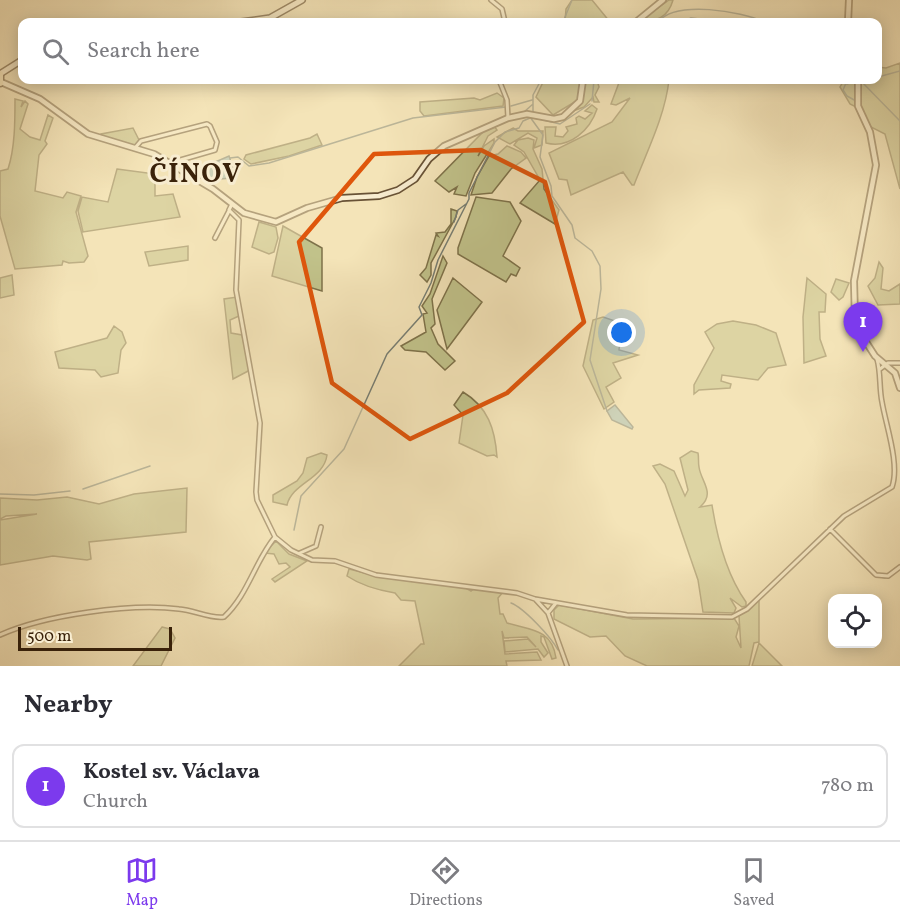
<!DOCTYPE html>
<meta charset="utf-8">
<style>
:root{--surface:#fff;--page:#f2f2f3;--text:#2b2b33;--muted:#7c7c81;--line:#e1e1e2;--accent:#7c3aed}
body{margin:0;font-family:Vollkorn,serif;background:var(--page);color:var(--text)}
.controls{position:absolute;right:18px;bottom:18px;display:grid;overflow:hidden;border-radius:12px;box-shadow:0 3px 15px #0003}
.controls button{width:54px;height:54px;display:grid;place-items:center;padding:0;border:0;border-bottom:2px solid var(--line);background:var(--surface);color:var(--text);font:30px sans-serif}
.scale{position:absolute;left:18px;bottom:15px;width:154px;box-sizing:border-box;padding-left:6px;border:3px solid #3a220a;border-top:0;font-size:16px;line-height:21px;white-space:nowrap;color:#3a220a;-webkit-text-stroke:4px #f8edd1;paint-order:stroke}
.you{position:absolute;left:622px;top:333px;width:21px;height:21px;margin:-15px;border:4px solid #fff;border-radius:50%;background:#1a73e8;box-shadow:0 0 0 9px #1a73e833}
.badge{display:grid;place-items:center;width:39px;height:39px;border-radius:50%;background:var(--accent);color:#fff;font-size:20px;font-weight:700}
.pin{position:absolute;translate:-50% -50px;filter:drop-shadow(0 2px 3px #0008)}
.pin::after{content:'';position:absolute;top:32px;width:21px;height:18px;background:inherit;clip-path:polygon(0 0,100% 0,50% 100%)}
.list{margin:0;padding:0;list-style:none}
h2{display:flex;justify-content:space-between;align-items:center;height:78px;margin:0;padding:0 24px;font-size:26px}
h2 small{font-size:20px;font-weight:400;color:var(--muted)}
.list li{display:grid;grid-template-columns:39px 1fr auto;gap:18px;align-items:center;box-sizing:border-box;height:84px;margin:0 12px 12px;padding:0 12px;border:2px solid var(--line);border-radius:12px}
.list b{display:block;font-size:22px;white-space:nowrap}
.list p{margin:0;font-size:20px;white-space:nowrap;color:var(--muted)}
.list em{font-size:20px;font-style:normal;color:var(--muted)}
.icon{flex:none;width:33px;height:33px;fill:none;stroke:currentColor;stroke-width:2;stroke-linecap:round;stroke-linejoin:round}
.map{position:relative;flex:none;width:900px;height:666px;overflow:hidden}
.search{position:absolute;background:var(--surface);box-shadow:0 3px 15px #0003;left:18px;right:18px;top:18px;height:66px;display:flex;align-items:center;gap:15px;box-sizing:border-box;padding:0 21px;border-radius:12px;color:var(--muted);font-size:22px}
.sheet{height:174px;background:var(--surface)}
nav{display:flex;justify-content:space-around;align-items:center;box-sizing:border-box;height:84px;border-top:2px solid var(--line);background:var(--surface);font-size:16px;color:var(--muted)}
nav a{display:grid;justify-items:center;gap:3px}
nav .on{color:var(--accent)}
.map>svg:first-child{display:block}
.green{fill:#c1c28a;stroke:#7e724a;stroke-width:1.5}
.water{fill:#a0bcb9;stroke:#777e73;stroke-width:1.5}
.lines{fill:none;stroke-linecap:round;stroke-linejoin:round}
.stream{stroke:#777e73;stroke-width:1.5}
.minor-casing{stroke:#685236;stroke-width:6}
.tertiary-casing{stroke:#685236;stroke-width:8}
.secondary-casing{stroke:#3a220a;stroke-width:8}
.primary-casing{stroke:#3a220a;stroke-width:9}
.minor{stroke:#f8edd1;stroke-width:3}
.tertiary{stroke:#f8edd1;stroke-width:4.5}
.secondary{stroke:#f8edd1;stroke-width:5}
.primary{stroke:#f4e4b8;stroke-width:6}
.marked{fill:none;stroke:#df560c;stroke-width:4.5;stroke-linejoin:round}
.labels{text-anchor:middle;stroke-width:6;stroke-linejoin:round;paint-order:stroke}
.district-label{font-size:27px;font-weight:bold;letter-spacing:1.5px;fill:#3a220a;stroke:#f8edd1}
</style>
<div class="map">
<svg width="900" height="666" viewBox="0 0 900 666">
<rect width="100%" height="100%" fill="#f4e4b8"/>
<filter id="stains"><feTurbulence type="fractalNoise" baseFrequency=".00333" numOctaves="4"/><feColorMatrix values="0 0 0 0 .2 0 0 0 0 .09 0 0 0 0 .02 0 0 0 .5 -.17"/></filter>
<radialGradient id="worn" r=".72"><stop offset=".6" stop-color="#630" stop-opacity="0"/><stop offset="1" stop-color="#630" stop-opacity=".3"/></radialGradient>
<!-- green -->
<path class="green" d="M572 0H592L610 22H565L566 9Z
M669 0H673C668 18 656 22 638 22Z
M900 63V189L885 134 869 126 860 109 850 104 840 87 844 80H878V67L886 68Z
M544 80H597L599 87 595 95 599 102H594L593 97 584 107 573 111 583 97 553 115 536 97Z
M620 80H669C665 116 647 151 634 185H632L623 172 571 195 567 180 559 179 549 153 612 122 630 98 616 105 611 104Z
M497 93 504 98 503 106 424 116 420 111V102L474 98 480 100Z
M15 99 23 101 21 107 25 101 28 104 20 129 30 137 40 140 48 115 53 118 45 141 47 144 39 155 35 191 63 198 67 192 81 196 76 212 88 256 84 262 69 263 63 261 62 265 15 269 0 216V171L8 169C15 148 15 121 15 99Z
M592 105 597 109C590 130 570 149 546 143L545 127H556L555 136 563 137 568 131 566 127 577 124 576 118 579 116 585 119 592 113 585 111Z
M494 126 497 130 488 136 478 156 484 146 494 139V143L475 173 466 196 454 194 457 187 449 192 435 181 485 130Z
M133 128 139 140 135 146 100 137 101 134Z
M513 128 518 131H543L542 145 534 148 537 138 528 133 510 144 497 137Z
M317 134 322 145 289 156 251 164 244 159 246 155 310 138Z
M528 138 534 140 533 149 542 169 544 189 559 210 555 224 520 203 540 180 524 152 514 145 518 140Z
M507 146 521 152 526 158 511 169 492 193 471 195 477 177 489 156 498 154Z
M117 169 155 174 152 177 155 178V196L173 194 180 217 83 232 78 211 82 197 108 202Z
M476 197 510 202 521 221 503 256 520 268 516 276 511 274 506 282 458 254V248Z
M451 209 457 211 456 217 431 263V275L427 282 420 275 426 268 436 235 438 236 436 233 445 232 451 224Z
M259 222 276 227 278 238 274 252 269 254 252 247Z
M283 226 322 248V291L272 276Z
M188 246V260L149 266 145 252Z
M443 256 447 263 432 299 435 324 431 328 438 344 455 361 445 370 426 352 405 350 401 346 426 332 423 314 427 313 422 306 430 294Z
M879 262 883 268 881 289 889 291 900 284V304L878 305 868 286 875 278Z
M12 275 14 295 0 298V278Z
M453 278 482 302 447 349 437 310Z
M807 278 826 294 825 312H819L820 339 826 356 804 363 803 317Z
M836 279 849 283 843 297 839 300 831 292Z
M237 297 239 316 230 320 231 333 242 335 250 370 233 379 224 299Z
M603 317 618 322 621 331 619 350 638 355 613 363 621 378 606 387 614 402 604 409 583 366 593 320Z
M733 321 756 325 776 333 786 365 768 368 758 380 722 375 721 381 731 384 730 388 699 390 694 394V385L714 348 705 332 717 324Z
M114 326 122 332 126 343 121 350 118 373 101 377 95 370 59 368 55 352 107 338Z
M463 392C488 407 495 429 497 457L494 455 487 456 459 443 463 415 454 405Z
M691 451 698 453C699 458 698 462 699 467 701 482 716 493 700 507L712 505C717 537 726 574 746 602V606L742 607 730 598 736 608 734 613 703 612 698 580 665 484 653 466 660 464 674 471 685 496 688 490 680 458Z
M321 453 327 455C324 479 292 483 287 505L273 502V495L297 481 303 473 307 458Z
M187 488 186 532 89 542 91 559 87 560 53 556 0 565V520L37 514 6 516 0 519V498L37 500 67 497 99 504 134 494Z
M276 541 289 554 307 561 275 582 272 579 290 567 286 563 279 564 274 554 264 553Z
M349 569 381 577 464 587 471 591 475 588 503 592 498 598 500 614H503L507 623C531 630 552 629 556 658L552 659 544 637 541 636V642L548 653 544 657 538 649 505 652 504 641 528 639 536 647 527 637 504 638 502 631 505 654 537 652 541 660 506 661 507 666H399L421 644H424L415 601 401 600 395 593C377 590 362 586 347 576Z
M759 599V642L754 643 749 666H647L625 656 606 636 590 637 554 619V610L559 605 633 619 734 618 739 626 736 637 741 648 739 616Z
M162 627 170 629 175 638 161 666H133Z
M759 643 782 666H752Z"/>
<!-- water -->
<path class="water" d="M229 156 233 168 231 178 210 180 199 173V169Z
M615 405 633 427 632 429 612 420 607 411Z"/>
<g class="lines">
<!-- stream -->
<path class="stream" d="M563 22 572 0
M658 22C676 0 741 11 764 22
M682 22 691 18 725 22
M878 77 900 71
M846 80 847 84 856 80
M860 80 900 121
M846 83 843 90 847 96 856 101
M592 101 594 80
M511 106 532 100
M524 112 533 104
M533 115V95L541 80
M530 117 543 135 540 157 551 186 552 196 572 225 575 238 592 251 600 266 601 289 590 360 607 411
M535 118 560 124 590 104
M230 158 238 157 249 166 269 163 413 118 506 107
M454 222 458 210 466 204
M83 489 150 466
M0 494 34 495 70 491
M294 530 301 496 344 449 387 354 422 315 419 307 431 283 438 260 469 199V193L495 142 505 132 519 128 523 121 530 118
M842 543 873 575 885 578
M511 603C524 608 551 637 558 650"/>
<defs>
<path id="minor" d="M491 0 502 9 505 22
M499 80 507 100 508 118
M135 148 141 141 207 124 210 126 217 142 215 150 170 163
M215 238 229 211
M880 369 888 363H900
M830 529 876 575 888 576 900 567
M275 537 291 550 312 560 335 561 376 575 517 593 535 599 627 615 732 617 747 609 844 516 892 487C900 464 886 426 882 402 879 388 881 373 877 359
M300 553 316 546 321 527
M536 600 548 613 567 666
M548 613 556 603
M0 635C44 615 131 603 179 609 194 610 210 619 224 617 248 595 255 561 275 537L257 500 256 492 260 423 236 290 239 220 229 210 232 204"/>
<path id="tertiary" d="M636 22 663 0
M848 22 849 0
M858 80V106L870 132 876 165 854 281 855 319 857 328 875 356 895 373 900 388
M1 82 40 99 88 134 154 154 213 189 244 213 276 222 307 208 342 198 379 196 398 190 415 179 429 159 444 146 508 118 527 114 554 119 563 117 580 101 583 80"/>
<path id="secondary" d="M241 22 270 18 302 0
M0 74 22 60"/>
<path id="primary" d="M0 74V83"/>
</defs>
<!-- minor casing -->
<use href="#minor" class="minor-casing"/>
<!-- tertiary casing -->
<use href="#tertiary" class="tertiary-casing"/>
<!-- secondary casing -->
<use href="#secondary" class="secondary-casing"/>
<!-- primary casing -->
<use href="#primary" class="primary-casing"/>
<!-- minor -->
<use href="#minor" class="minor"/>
<!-- tertiary -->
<use href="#tertiary" class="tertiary"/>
<!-- secondary -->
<use href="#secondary" class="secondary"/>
<!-- primary -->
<use href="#primary" class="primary"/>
</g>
<!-- marked area -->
<path d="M0 0H900V666H0ZM481 150 545 182 584 322 507 393 410 439 332 383 299 242 374 154Z" fill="#f4e4b8" fill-opacity=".55" fill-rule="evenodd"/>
<path class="marked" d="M481 150 545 182 584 322 507 393 410 439 332 383 299 242 374 154Z"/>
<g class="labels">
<!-- district labels -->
<g class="district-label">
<text x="196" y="182">ČÍNOV</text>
</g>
</g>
<rect width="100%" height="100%" filter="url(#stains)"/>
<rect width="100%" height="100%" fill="url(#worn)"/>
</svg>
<div class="controls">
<button><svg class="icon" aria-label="locate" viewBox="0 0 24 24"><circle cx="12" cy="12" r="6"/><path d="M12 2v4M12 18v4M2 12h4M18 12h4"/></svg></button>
</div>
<div class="scale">500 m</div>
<div class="you"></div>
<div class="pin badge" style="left:863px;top:352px">1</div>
<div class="search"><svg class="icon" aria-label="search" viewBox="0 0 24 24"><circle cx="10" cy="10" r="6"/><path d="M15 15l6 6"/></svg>Search here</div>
</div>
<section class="sheet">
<h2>Nearby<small></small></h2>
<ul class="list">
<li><span class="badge">1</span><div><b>Kostel sv. Václava</b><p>Church</p></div><em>780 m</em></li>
</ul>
</section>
<nav>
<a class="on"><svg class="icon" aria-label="map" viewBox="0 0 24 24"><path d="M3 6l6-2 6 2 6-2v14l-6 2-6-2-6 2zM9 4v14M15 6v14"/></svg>Map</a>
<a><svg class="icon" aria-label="directions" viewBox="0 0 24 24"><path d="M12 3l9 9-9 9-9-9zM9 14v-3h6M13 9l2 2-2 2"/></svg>Directions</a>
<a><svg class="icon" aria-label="saved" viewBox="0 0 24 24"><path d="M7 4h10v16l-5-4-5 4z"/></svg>Saved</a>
</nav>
